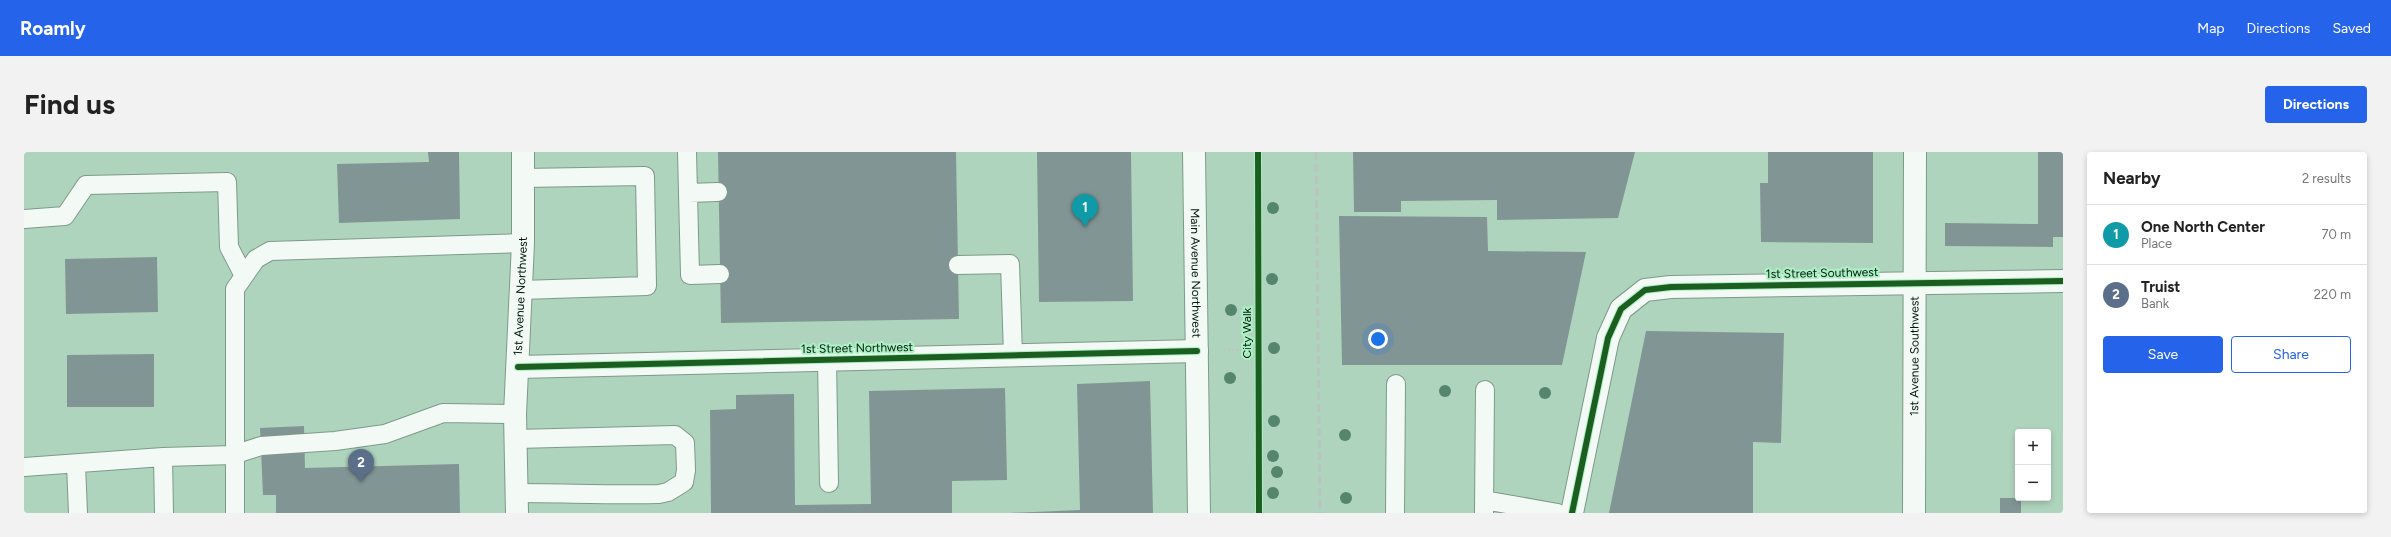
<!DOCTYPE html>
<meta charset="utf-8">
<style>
:root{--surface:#fff;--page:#f2f2f2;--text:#222;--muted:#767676;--line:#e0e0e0;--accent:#2563eb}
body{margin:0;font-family:Figtree,sans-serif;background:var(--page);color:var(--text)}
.controls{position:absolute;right:12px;bottom:12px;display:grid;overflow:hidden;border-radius:4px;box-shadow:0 2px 6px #0003}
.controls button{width:36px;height:36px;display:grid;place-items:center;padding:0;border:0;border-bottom:1px solid var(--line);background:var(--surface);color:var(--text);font:20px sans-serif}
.you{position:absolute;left:1354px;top:187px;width:14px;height:14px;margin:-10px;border:3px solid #fff;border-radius:50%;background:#1a73e8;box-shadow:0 0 0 6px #1a73e833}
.badge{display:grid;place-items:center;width:26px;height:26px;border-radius:50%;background:var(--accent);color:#fff;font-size:13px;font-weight:700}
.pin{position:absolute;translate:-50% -33px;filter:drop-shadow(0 1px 2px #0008)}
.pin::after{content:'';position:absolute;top:21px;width:14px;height:12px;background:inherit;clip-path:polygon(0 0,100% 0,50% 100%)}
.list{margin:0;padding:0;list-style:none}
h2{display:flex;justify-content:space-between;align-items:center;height:52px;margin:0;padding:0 16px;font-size:17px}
h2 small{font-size:13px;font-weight:400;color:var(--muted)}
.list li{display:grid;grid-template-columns:26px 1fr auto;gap:12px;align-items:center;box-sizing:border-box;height:60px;padding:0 16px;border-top:1px solid var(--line)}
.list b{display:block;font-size:15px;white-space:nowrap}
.list p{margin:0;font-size:13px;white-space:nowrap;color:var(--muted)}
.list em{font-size:13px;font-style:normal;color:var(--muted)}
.actions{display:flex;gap:8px;padding:12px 16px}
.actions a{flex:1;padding:9px 0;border:1px solid var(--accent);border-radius:4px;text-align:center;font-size:14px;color:var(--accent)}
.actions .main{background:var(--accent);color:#fff}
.map{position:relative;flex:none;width:2039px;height:361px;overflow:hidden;border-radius:4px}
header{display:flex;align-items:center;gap:24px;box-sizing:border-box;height:56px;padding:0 20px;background:var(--accent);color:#fff}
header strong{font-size:19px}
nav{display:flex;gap:22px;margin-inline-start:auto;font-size:14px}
.intro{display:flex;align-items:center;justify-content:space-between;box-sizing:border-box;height:96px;padding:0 24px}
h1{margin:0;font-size:28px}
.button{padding:10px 18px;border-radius:4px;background:var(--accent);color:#fff;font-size:14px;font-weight:700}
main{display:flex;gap:24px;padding:0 24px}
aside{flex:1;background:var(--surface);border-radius:4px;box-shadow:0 2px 6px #0003}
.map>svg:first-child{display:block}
.building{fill:#829595}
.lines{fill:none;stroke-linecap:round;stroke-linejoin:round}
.lane-casing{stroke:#7d9a89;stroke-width:20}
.street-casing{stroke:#7d9a89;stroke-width:24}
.secondary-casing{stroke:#7d9a89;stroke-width:24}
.primary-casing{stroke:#7d9a89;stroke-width:24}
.path{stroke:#bbc6bf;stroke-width:2.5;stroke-dasharray:2 2;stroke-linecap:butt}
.lane{stroke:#f3f9f5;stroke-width:18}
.street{stroke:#f3f9f5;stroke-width:22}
.secondary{stroke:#f3f9f5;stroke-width:22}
.primary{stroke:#f3f9f5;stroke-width:22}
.rail{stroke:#b9c4be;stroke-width:3;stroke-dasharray:8 4;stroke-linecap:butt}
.cycleway-casing{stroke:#acf0c5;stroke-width:8}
.cycleway{stroke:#1b5e20;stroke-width:6}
.tree{fill:#55856c}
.labels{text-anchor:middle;stroke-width:4;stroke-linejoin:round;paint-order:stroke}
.street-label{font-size:12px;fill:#00190b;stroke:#acf0c5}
</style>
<header>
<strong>Roamly</strong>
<nav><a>Map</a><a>Directions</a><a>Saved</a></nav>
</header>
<div class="intro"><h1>Find us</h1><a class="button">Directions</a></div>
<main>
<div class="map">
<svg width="2039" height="361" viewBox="0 0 2039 361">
<rect width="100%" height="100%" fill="#afd4bd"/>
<!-- building -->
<path class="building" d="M404 0H435L436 67 315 71 313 12 405 10Z
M694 0H932L935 167 697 171Z
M1013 0H1107L1109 149 1015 150Z
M1329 0H1611L1594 66 1473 68V48L1377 49V60H1330Z
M1744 0H1849V91L1737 90 1736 31H1744Z
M2014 0H2039V85H2029V95L1921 94V71L2014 72Z
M1315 64 1463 65 1464 99 1562 100 1538 213H1318Z
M133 105 134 160 42 162 41 107Z
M1622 179 1760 181 1757 291 1729 290V361H1585Z
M130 202V255H43V203Z
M1126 229 1129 361H985L1056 358 1053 232Z
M981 236 983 328 928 329V361H687L686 258 712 257V243L770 242 771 353 847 352 845 239Z
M280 274 281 316 435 312 436 361H252V343H239L236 276Z
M1976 346H1997V361H1976Z"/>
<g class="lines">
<defs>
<path id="lane" d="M663 0 666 123 696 122
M664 41 694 40
M0 67 41 64 62 33 203 30 205 95 220 124
M934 113 986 112 989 203
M497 138 623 134 621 24 499 26
M803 207 805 331
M492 287 651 283 661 291 662 318 660 330 644 340 635 342C587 343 540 341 492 341
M139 305 140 361
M52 312 54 361
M0 315 139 305 209 303 237 294 311 289 361 282 419 261 491 262
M1460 348 1534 361
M211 361V137L232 107 246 99 499 91
M1371 361 1372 232
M1460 361 1461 238"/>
<g id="street">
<path id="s1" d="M1170 0 1175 361"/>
<path d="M494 215 1173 199"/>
<path d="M1548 361 1584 186"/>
</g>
<g id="secondary">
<path d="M1584 186 1597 157 1621 138 1647 135 2039 129"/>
<path id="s2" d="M493 361 491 262 499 91V0"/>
</g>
<g id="primary">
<path id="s3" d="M1890 361 1891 0"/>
</g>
</defs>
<!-- lane casing -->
<use href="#lane" class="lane-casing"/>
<!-- street casing -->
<use href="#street" class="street-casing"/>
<!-- secondary casing -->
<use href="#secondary" class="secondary-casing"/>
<!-- primary casing -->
<use href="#primary" class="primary-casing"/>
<!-- path -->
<path class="path" d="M1200 198 1234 197"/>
<!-- lane -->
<use href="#lane" class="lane"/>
<!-- street -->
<use href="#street" class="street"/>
<!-- secondary -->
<use href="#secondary" class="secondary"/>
<!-- primary -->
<use href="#primary" class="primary"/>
<!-- rail -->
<path class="rail" d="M1292 0 1296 361"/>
<defs>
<path id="cycleway" d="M1234 0 1235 361
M494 215 1173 199
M1548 361 1584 186 1597 157 1621 138 1647 135 2039 129"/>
</defs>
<!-- cycleway casing -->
<use href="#cycleway" class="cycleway-casing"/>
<!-- cycleway -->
<use href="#cycleway" class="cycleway"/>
</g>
<!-- trees -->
<g class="tree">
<circle cx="1249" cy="56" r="6"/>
<circle cx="1248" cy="127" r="6"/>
<circle cx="1207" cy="158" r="6"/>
<circle cx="1250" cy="196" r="6"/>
<circle cx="1206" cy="226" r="6"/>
<circle cx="1421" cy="239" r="6"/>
<circle cx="1521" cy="241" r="6"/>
<circle cx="1250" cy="269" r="6"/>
<circle cx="1321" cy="283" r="6"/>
<circle cx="1249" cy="304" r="6"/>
<circle cx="1253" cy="320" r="6"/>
<circle cx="1249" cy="341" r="6"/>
<circle cx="1322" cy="346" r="6"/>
</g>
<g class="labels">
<!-- street labels -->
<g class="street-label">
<text dy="4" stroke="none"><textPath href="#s1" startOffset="121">Main Avenue Northwest</textPath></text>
<text transform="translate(1798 121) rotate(-1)" y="4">1st Street Southwest</text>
<text dy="4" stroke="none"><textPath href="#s2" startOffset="217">1st Avenue Northwest</textPath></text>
<text transform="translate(1223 181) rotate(-90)" y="4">City Walk</text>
<text transform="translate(833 196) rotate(-1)" y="4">1st Street Northwest</text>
<text dy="4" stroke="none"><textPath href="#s3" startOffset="157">1st Avenue Southwest</textPath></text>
</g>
</g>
</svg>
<div class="controls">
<button>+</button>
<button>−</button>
</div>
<div class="you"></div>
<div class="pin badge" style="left:1061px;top:75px;background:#0f9aa8">1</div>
<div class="pin badge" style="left:337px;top:330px;background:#5c6f8a">2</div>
</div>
<aside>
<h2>Nearby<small>2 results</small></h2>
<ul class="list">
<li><span class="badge" style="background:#0f9aa8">1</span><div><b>One North Center</b><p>Place</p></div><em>70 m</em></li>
<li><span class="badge" style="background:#5c6f8a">2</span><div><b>Truist</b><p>Bank</p></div><em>220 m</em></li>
</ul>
<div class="actions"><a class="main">Save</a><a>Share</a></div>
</aside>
</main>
